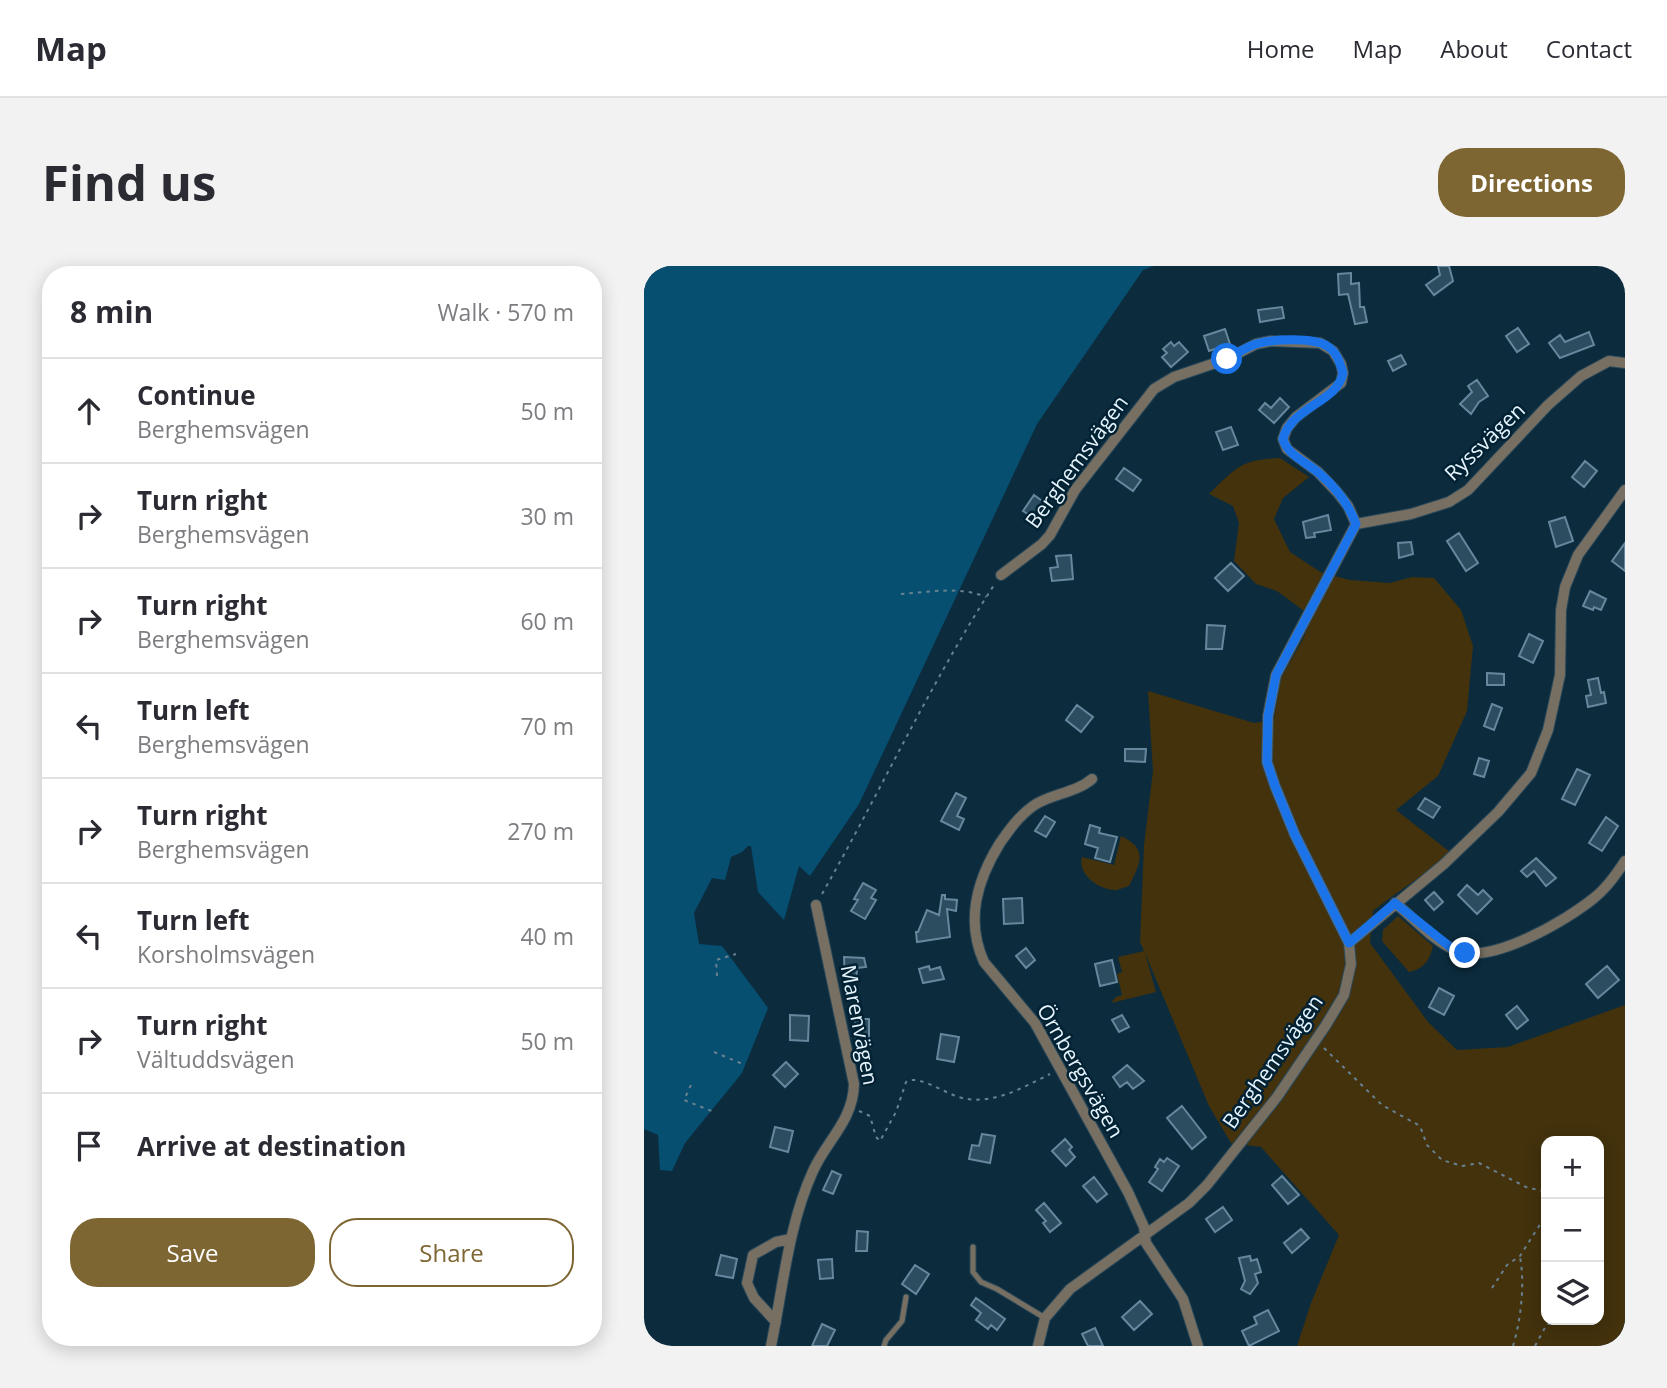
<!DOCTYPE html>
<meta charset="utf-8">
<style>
:root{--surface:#fff;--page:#f2f2f3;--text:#2b2b33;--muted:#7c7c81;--line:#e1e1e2;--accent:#7e6633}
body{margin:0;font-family:"Open Sans",sans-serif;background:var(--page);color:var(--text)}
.controls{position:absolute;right:21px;bottom:21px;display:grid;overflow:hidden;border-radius:14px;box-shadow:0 4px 18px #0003}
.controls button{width:63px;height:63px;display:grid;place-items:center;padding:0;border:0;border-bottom:2px solid var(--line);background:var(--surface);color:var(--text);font:35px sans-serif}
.stop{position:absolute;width:21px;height:21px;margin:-16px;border:5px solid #1a73e8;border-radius:50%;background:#fff}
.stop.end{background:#1a73e8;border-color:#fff;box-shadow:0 2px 7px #0008}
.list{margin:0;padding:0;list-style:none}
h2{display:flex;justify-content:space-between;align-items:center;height:91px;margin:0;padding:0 28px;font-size:30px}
h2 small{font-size:23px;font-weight:400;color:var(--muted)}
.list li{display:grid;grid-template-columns:46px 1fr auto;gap:21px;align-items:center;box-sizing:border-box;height:105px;padding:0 28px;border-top:2px solid var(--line)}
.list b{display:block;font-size:26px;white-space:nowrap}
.list p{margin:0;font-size:23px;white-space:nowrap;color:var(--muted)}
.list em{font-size:23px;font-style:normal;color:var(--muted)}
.actions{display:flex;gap:14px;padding:21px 28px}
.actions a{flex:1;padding:16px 0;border:2px solid var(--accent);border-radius:28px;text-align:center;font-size:24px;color:var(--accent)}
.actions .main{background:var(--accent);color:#fff}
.icon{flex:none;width:38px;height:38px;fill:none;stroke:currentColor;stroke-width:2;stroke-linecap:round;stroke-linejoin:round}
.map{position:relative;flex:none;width:981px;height:1080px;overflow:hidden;border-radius:28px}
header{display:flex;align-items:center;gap:42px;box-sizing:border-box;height:98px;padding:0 35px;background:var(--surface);border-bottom:2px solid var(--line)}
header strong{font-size:33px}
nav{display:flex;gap:38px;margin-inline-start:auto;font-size:24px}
.intro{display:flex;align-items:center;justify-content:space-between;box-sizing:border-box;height:168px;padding:0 42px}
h1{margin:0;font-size:49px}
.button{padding:18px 32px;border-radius:28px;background:var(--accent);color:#fff;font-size:24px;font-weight:700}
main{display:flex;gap:42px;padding:0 42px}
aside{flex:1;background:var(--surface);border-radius:28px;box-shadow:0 4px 18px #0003}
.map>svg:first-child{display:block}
.green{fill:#43320c;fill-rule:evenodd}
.water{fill:#064f71}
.building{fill:#2c4c5f;stroke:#66879d;stroke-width:2}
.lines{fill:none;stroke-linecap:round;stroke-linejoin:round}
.lane-casing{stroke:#2a4859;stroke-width:7}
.street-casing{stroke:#2a4859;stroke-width:12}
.path{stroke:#698190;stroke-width:2;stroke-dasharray:3.5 5;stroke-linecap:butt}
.lane{stroke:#766f62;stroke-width:5}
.street{stroke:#766f62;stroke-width:10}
.route{stroke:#1a73e8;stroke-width:9}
.labels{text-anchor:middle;stroke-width:5;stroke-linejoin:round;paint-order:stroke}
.street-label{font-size:21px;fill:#e5f4fd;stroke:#022234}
</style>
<header>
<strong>Map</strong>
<nav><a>Home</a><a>Map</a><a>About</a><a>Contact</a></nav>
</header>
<div class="intro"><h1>Find us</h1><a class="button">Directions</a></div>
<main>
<aside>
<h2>8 min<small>Walk · 570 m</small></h2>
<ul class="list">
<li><svg class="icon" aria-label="ahead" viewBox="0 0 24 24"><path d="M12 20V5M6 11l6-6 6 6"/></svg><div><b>Continue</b><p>Berghemsvägen</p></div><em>50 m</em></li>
<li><svg class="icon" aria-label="right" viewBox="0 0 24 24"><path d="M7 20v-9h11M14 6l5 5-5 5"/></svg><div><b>Turn right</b><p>Berghemsvägen</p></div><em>30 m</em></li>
<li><svg class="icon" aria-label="right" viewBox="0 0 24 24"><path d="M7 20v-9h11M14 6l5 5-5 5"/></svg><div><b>Turn right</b><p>Berghemsvägen</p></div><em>60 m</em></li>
<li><svg class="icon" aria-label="left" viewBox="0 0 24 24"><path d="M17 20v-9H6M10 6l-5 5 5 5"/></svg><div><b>Turn left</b><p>Berghemsvägen</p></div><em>70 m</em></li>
<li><svg class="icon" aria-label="right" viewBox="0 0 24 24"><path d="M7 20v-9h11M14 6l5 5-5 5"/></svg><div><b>Turn right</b><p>Berghemsvägen</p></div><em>270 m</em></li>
<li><svg class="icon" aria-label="left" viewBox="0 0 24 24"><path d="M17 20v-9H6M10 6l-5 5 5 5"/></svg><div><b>Turn left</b><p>Korsholmsvägen</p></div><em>40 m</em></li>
<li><svg class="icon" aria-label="right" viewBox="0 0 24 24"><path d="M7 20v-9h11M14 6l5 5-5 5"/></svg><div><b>Turn right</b><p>Vältuddsvägen</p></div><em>50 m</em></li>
<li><svg class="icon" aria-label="arrive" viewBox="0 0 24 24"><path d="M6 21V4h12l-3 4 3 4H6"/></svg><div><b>Arrive at destination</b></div></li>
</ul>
<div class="actions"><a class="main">Save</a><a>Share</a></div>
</aside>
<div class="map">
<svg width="981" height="1080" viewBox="0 0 981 1080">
<rect width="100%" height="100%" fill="#0c2c3e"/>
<!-- green -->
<path class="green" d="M636 192 665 211 639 232 630 253 646 286 678 307 706 314 746 317 768 311 790 312 817 344 829 380 823 445 794 510 752 544 806 586C783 609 754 624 729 645L726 677 784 756 813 784 864 781 981 739V1080H653L667 1037 695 969 617 881 587 877 565 840 501 687 512 726 467 737 472 731 478 729 473 708 478 706 474 691 500 685 496 676 500 579 509 505 504 425 610 457 630 454 636 414 659 373 668 351 633 325 612 318 590 295 595 257 589 240 565 228C593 201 596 194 636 192ZM902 875H955V1054H902Z
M477 570C505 583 496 598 485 620 481 621 477 623 473 624 456 625 433 609 438 591L470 599Z
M754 650 789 680C786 694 780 703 765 706L738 675 739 664Z"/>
<!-- water -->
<path class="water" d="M0 0H510L499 4 393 158 215 538 166 610 155 600 140 654 114 626 107 580H104L98 586 87 591 81 614 68 612 50 647 55 678 78 680 124 742 98 807 41 877 28 905 16 904 14 869 0 863Z"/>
<!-- building -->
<path class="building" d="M794 0H805L809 15 790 29 782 19 796 9Z
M707 7V18L715 17 716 41H720L723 56 711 58 704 28 695 29 694 8Z
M638 41 640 52 616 56 614 44Z
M874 62 885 78 873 86 862 70Z
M581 63 586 78 565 85 560 70Z
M945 66 950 79 916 92 905 77 916 69 921 76Z
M527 76 530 80 535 76 544 86 527 101 518 91 523 87 519 83Z
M757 89 762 98 749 105 744 95Z
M833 114 844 130 835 136 827 148 816 138 828 126 824 120Z
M636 132 645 141 630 157 615 144 621 137 627 142Z
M587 161 594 179 579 184 572 166Z
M941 195 953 205 940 221 928 211Z
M480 202 497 214 489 225 472 213Z
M390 229 401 237 390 252 379 245Z
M684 249 687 264 670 267 671 271 662 272 659 256Z
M921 251 929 275 912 281 905 256Z
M815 267 834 297 822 305 803 275Z
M767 276 769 288 755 292 754 277Z
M981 277V305L968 295Z
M427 289 429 313 408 315 406 302 414 301 412 290Z
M587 297 600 310 584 325 571 312Z
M946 325 962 333 957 344 950 341 949 344 939 340Z
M563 359 581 360 578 383H562Z
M885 368 899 375 889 397 875 390Z
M843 407 860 408V419H843Z
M954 412 957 427 960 426 962 437 944 441 942 430 947 429 944 414Z
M848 438 858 442 850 464 840 460Z
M433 439 449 451 437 466 422 454Z
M481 483H502L501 496 481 495Z
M835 492 845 495 840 511 830 508Z
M933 503 946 509 931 539 918 533Z
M312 527 322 532 313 550 320 553 315 564 297 555Z
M781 532 796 541 789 552 774 543Z
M401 550 411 556 402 571 391 565Z
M962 551 974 560 958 585 945 577Z
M446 559 456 562 455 567 473 571 466 596 451 592 454 582 441 578Z
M892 592 912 612 902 620 890 605 883 611 877 605Z
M219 617 232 624 227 632 232 634 221 653 207 645 214 634 210 633Z
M823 619 834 629 839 624 848 633 833 648 814 629Z
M790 626 799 636 790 644 781 634Z
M298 629H301V633L313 634 312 645 303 643 306 671 273 676 272 666H274L283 644 295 649Z
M378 632 379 657 360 658 359 633Z
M382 682 391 694 382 702 372 690Z
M200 691 220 692 222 701 213 702 212 716 201 714Z
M468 694 473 716 456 720 451 698Z
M285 700 286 704 296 701 300 713 279 717 275 703Z
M963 700 975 714 954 732 942 718Z
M795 722 810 730 800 749 785 741Z
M873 740 884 754 873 763 862 749Z
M146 749 165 750 164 775 146 774Z
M478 749 485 761 475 766 468 754Z
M211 753H225V775H212Z
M297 768 315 771 310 796 293 793Z
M142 796 154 808 141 821 129 809Z
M483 799 500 815 489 823 483 816 476 821 469 811Z
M538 840 562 871 548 883 523 852Z
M131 861 149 865 144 886 126 881Z
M338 868 351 870 346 897 325 893 328 879 335 880Z
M421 873 428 881 425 884 431 891 422 900 408 885Z
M523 892 535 900 518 925 505 916 514 903 511 901 516 893 520 896Z
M188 905 197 909 189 928 179 924Z
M638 910 655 929 644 938 628 919Z
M450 911 463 928 453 936 439 920Z
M400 937 417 957 406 966 399 957 402 955 392 944Z
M579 941 588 954 571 966 562 953Z
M657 963 665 972 648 987 640 977Z
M213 965 224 966 223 985H212Z
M77 989 93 993 89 1012 72 1009Z
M606 990 607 995 613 993 617 1006 611 1008 614 1017 606 1028 597 1023 601 1015 595 992Z
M188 993 189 1012 176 1013 174 994Z
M271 999 285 1008 272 1028 258 1018Z
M332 1032 361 1053 353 1064 347 1059 344 1063 332 1054 337 1047 327 1039Z
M496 1035 508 1048 490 1064 478 1051Z
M624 1044 635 1065 605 1080 598 1065 613 1058 610 1051Z
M178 1058 191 1064 183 1080H168Z
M451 1062 459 1080H444L438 1068Z"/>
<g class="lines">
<defs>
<path id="lane" d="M329 981V1006L337 1016 353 1023 401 1052
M240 1080 242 1074 258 1055 262 1031"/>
<path id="street" d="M712 258 767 248 805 236 824 224 904 139 937 110 965 95 981 97
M357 309 398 278 406 269 431 224 510 123 530 111 583 93 612 78 627 75 676 77 689 85 697 98 699 107 697 117 652 151 643 162 639 173 643 183 674 206 693 226 704 240 712 258 632 409 624 450 623 496 631 520 651 569 705 677 707 698 700 729 682 759 633 831 563 919 545 937 426 1023 401 1052 394 1080
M448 513C432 527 406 528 389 540 375 550 365 564 356 577 333 614 321 654 340 696L391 757 484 926 500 961 502 977 539 1033 554 1080
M751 637C770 652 789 675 811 684 846 700 923 654 950 632 963 622 972 609 981 595
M705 677 800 598 854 546 887 507 904 464 916 409 917 344 921 321 934 289 981 224
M132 1056 110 1032 103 1017 109 989 132 976 147 973
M127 1080C139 1022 144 960 169 905 183 874 209 855 210 818L172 639"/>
</defs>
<!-- lane casing -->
<use href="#lane" class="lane-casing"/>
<!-- street casing -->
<use href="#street" class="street-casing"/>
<!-- path -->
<path class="path" d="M257 328C285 326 316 320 342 331
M178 628C236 526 286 418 350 319
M73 710 72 694 92 688
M680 782 738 839 776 860 783 879 798 894 818 900 835 897 882 921 902 926
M70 786 101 799
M47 819 40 834 70 846
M215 845 226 850 232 871 236 875 252 846 262 816C276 807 304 831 323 833 353 837 380 821 406 808
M848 1022 863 999 876 990 902 949
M869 1080C877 1054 881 1017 876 991
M891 1080 903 1058 931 1056"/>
<!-- lane -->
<use href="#lane" class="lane"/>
<!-- street -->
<use href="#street" class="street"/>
</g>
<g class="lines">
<!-- route -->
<path class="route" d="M583 93C592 88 602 81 612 78 628 73 669 71 683 80 693 86 696 97 699 107 694 136 647 141 639 173 643 189 664 197 676 208 691 221 705 239 712 258L632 409 624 450 623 496 631 520 651 569 705 677 751 637 810 684 821 687"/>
</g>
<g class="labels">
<!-- street labels -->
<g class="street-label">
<text transform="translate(841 176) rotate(-44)" y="7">Ryssvägen</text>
<text transform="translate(433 196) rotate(-54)" y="7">Berghemsvägen</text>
<text transform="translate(215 759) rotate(79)" y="7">Marenvägen</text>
<text transform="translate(629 796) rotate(-55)" y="7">Berghemsvägen</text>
<text transform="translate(436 805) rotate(60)" y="7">Örnbergsvägen</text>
</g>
</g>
</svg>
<div class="controls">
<button>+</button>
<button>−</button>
<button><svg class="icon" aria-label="layers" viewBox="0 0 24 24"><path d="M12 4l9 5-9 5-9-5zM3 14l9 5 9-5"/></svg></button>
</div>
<div class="stop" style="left:583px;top:93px"></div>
<div class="stop end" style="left:821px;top:687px"></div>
</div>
</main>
